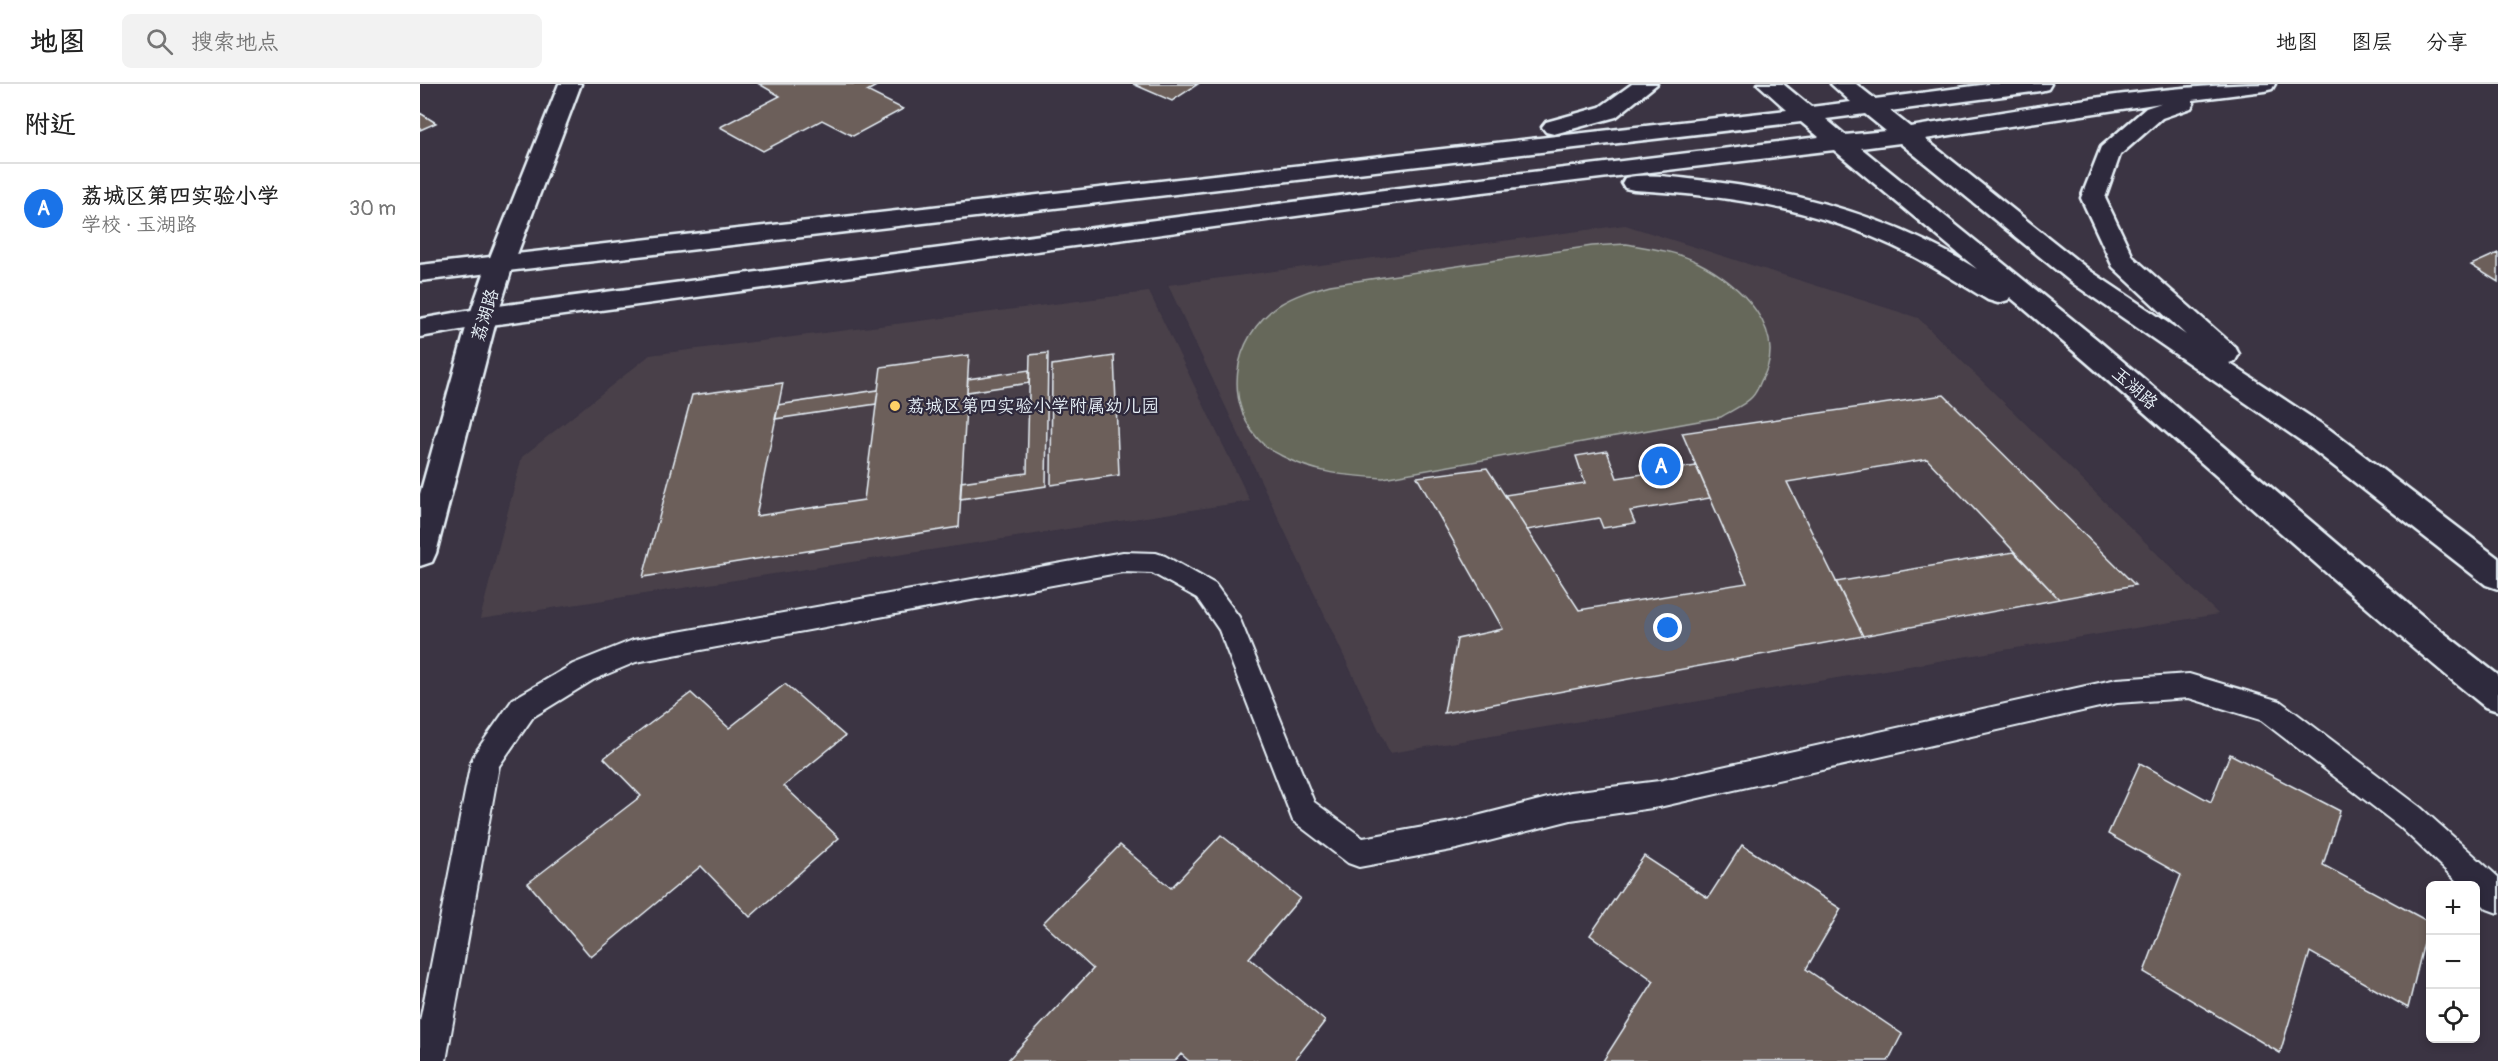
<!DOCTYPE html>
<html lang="zh">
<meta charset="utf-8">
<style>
:root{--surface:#fff;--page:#f2f2f2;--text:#222;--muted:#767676;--line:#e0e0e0;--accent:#1a73e8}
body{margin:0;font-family:Pangolin,"LXGW WenKai TC",sans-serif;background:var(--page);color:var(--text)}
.controls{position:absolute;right:18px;bottom:18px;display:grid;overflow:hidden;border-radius:9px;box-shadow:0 3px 9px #0003}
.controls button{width:54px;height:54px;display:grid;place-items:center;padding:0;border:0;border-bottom:2px solid var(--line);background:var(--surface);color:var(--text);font:30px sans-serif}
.you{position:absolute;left:1248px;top:544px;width:21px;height:21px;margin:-15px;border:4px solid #fff;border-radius:50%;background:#1a73e8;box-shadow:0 0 0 9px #1a73e833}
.badge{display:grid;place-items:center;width:39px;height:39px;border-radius:50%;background:var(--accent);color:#fff;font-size:20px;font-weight:700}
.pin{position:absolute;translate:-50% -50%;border:3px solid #fff;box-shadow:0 2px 6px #0006}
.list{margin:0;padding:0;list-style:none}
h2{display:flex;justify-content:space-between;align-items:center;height:78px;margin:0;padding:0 24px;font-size:26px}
h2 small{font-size:20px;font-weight:400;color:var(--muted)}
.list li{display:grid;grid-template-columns:39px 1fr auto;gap:18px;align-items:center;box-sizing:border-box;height:90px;padding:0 24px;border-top:2px solid var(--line)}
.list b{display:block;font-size:22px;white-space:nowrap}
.list p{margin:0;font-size:20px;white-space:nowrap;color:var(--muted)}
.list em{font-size:20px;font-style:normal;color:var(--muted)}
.icon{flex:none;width:33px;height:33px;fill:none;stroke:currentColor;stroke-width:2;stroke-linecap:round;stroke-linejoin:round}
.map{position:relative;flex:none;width:2078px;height:977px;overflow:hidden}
header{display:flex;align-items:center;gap:36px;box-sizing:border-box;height:84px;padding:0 30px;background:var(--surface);border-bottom:2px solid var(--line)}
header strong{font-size:28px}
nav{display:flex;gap:33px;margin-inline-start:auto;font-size:21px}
.search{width:420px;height:54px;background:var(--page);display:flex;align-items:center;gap:15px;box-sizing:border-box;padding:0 21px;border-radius:9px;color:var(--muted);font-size:22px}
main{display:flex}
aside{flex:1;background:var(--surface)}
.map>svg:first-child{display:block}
.built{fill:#4a414a}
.green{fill:#66685a;stroke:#a7aca9;stroke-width:1.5}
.building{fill:#6c5e5a;stroke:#e8f1f8;stroke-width:1.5}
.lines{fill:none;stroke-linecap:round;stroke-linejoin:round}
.service-casing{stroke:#e8f1f8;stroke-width:4}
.minor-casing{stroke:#e8f1f8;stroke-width:5}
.secondary-casing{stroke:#e8f1f8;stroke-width:5}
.service{fill:#2f2a3d;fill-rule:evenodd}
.minor{fill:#2f2a3d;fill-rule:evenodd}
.secondary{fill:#2f2a3d;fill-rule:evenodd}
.poi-dot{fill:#ffd166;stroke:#2f2a3d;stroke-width:2}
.labels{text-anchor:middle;stroke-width:4.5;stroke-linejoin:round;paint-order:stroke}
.street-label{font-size:18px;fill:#e8f1f8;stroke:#2f2a3d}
.poi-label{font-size:18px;fill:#e8f1f8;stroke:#2f2a3d;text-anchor:start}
</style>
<header>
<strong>地图</strong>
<div class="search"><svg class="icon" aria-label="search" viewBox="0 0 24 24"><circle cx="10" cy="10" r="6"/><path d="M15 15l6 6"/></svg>搜索地点</div>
<nav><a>地图</a><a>图层</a><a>分享</a></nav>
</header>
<main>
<aside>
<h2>附近<small></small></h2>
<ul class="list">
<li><span class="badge">A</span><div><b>荔城区第四实验小学</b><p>学校 · 玉湖路</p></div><em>30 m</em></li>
</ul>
</aside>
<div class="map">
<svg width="2078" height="977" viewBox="0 0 2078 977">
<rect width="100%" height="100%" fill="#3b3443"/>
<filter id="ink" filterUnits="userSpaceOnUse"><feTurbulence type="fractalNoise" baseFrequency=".0167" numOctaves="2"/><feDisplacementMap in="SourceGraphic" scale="12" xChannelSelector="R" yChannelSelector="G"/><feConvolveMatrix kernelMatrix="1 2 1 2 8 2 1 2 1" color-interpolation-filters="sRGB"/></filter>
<g filter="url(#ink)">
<!-- built -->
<path class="built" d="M1205 141 1498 234 1798 530 970 669 748 201Z
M729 208 830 417 60 535 102 373 230 271Z"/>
<!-- green -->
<path class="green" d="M1206 160C1230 164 1255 167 1277 178 1319 199 1371 247 1341 297 1339 302 1336 309 1332 313 1325 321 1310 327 1301 333L963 394C927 392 894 389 862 372 857 369 850 366 846 363 801 323 811 253 859 221 875 211 892 206 910 201L1172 162Z"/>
<!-- building -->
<path class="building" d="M339 0H460L447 7 483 25 433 52 402 36 343 67 300 43 360 12Z
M713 0H778L752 17Z
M0 29 16 39 0 46Z
M2078 169V198L2051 181Z
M628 269 626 402 540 415 541 398 607 389 610 271Z
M549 271 539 443 223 493 272 311 363 299 336 432 444 416 461 283Z
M694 272 699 391 631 401 632 281Z
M609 286V299L547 308 548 295Z
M458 306 456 320 355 335 358 321Z
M1524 311 1715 501 1639 515 1507 375 1367 398 1443 552 1024 629 1037 555 1083 545 997 393 1067 384 1159 526 1327 499 1262 349Z
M1187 367 1197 394 1276 382 1290 414 1210 427 1215 439 1183 444 1179 434 1107 446 1085 411 1165 399 1156 372Z
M1594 468 1639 515 1443 552 1416 498Z
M365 600 425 652 364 702 419 754 330 833 281 782 171 873 108 799 221 712 184 674 271 609 309 644Z
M1810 670 1920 727 1903 781 2009 838 1988 924 1890 868 1860 969 1724 888 1761 791 1688 750 1720 679 1791 718Z
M801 751 880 814 829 874 905 937 874 977H769L761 970 755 977H587L673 885 623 839 700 761 751 804Z
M1322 761 1421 825 1386 885 1482 950 1468 977H1183L1234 897 1170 851 1224 772 1288 814Z"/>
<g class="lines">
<defs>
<path id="service" d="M703 468 736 469 745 472 795 500 819 533 894 718 943 754 1037 737 1151 708 1239 697 1697 595 1769 590 1860 617 2000 723 2078 793V829L2067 825 2056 814V802H2042L1980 743 1841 636 1769 614 1697 619 1239 723 1151 736 1037 765 939 783 928 779 873 737 799 546 777 514 732 489 703 488 216 578 173 596 113 633 79 682 26 977H0V937L51 678 55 669 93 615 153 580 213 556Z"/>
<path id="minor" d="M139 0H161L93 181 77 233 16 469 12 478 0 482V410L49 233 67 181Z"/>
<path id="secondary" d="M1212 0H1237L1196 33 1134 50 1126 48 1122 43 1126 38 1180 23Z
M1338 0H1363L1391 23 1431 18 1411 0H1436L1455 15 1569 0H1631L1628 5 1620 7 1470 27 1490 43C1611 24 1732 0 1855 0L1852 5 1844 7 1772 16 1774 19 1771 24 1742 34 1700 71 1685 114 1713 173 1815 263 1819 270 1815 277 1809 279 1909 345 2078 474V505L2066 501 1887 361 1651 198 1480 59 1441 64 1679 257 2006 535 2078 591V627L2065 623C1903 491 1750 347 1590 213L1588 216 1578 219 1568 216C1534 196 1501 174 1464 158 1385 122 1300 111 1214 106L1205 104 1202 99 1205 94C1225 89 1249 93 1269 95 1371 105 1470 132 1557 185L1414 66 972 119 63 242 0 253V235L63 224 972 105 1399 53 1381 38 0 197V181L1367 26ZM1741 19 1726 24 1681 63 1661 114 1693 183 1766 251 1669 186 1505 55ZM1445 30 1466 47 1425 51 1406 35Z"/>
</defs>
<!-- service casing -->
<use href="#service" class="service-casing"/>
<!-- minor casing -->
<use href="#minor" class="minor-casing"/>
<!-- secondary casing -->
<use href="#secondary" class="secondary-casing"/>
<!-- service -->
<use href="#service" class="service"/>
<!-- minor -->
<use href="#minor" class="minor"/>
<!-- secondary -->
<use href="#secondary" class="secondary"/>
</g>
</g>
<!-- markers -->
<circle class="poi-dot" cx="475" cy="322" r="6"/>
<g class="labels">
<!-- street labels -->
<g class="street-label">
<text transform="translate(65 231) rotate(-73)" y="6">荔湖路</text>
<text transform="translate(1715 304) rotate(41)" y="6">玉湖路</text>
</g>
<!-- poi labels -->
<g class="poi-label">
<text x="487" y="328">荔城区第四实验小学附属幼儿园</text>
</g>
</g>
</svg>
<div class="controls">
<button>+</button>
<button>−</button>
<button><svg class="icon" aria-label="locate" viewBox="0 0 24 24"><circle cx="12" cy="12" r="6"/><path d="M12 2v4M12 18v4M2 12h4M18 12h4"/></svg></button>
</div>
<div class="you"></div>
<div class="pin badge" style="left:1241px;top:382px">A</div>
</div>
</main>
